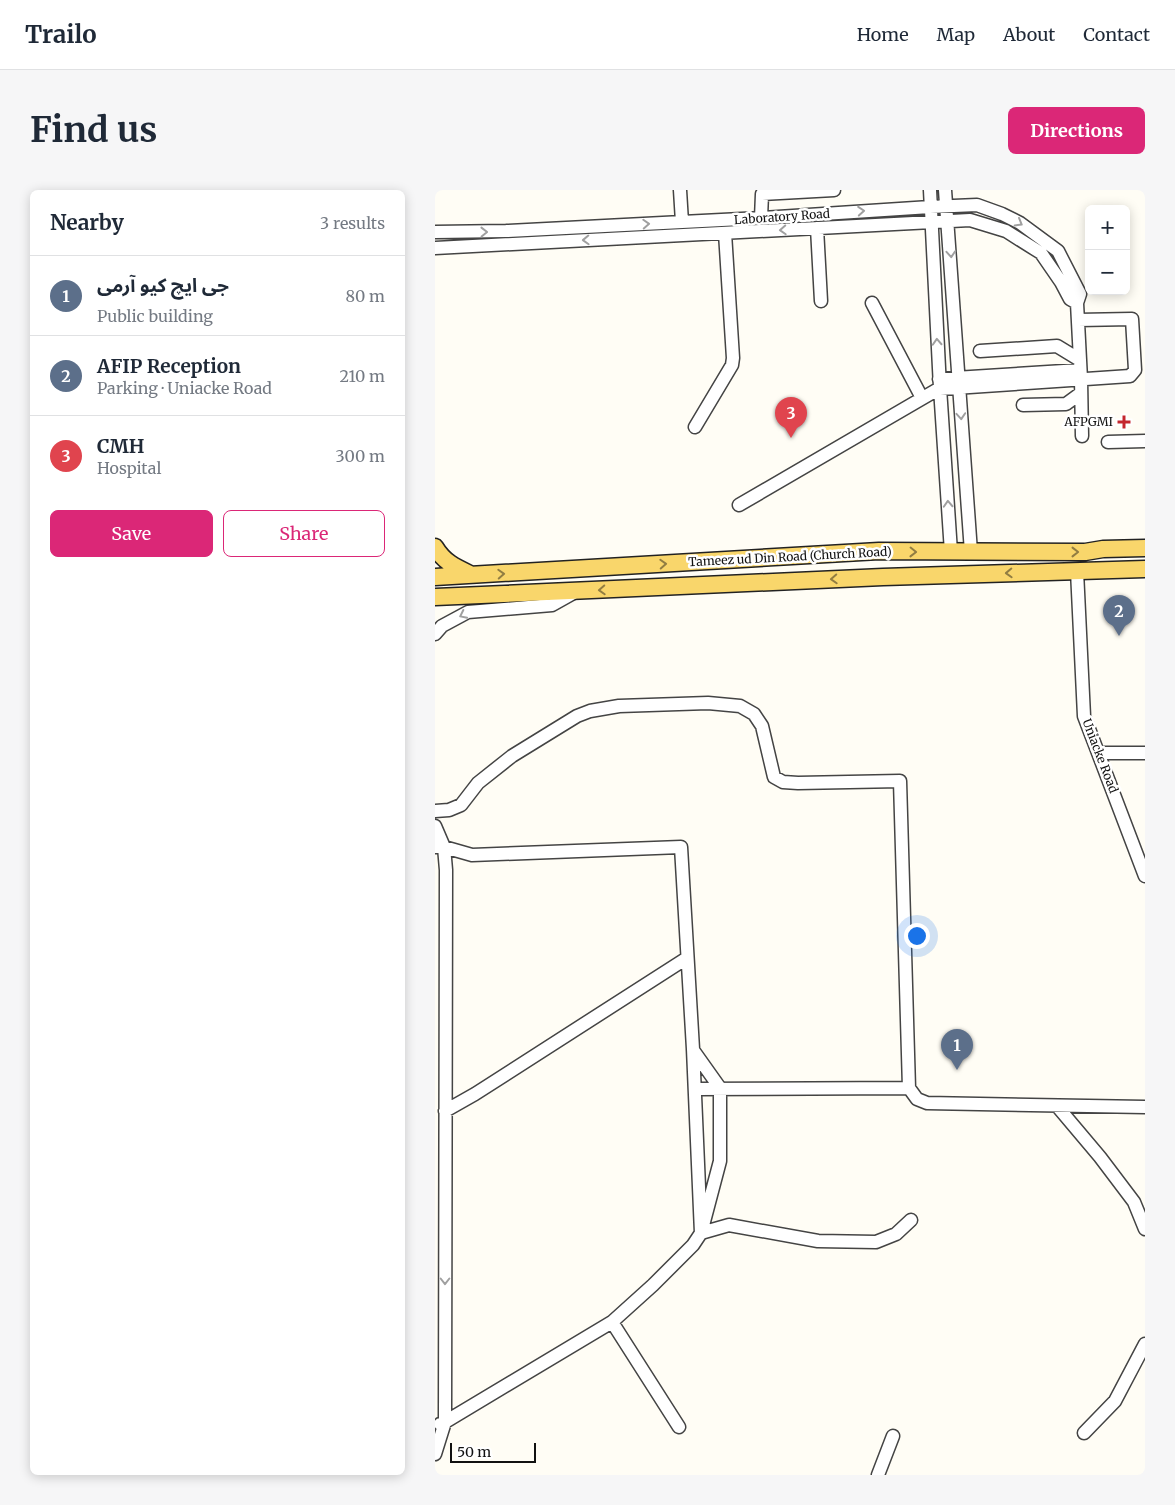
<!DOCTYPE html>
<meta charset="utf-8">
<style>
:root{--surface:#fff;--page:#f6f6f7;--text:#1f2937;--muted:#747a83;--line:#e0e1e3;--accent:#db2777}
body{margin:0;font-family:Merriweather,"Noto Sans Arabic",serif;background:var(--page);color:var(--text)}
.controls{position:absolute;right:15px;top:15px;display:grid;overflow:hidden;border-radius:8px;box-shadow:0 2px 12px #0003}
.controls button{width:45px;height:45px;display:grid;place-items:center;padding:0;border:0;border-bottom:1px solid var(--line);background:var(--surface);color:var(--text);font:25px sans-serif}
.scale{position:absolute;left:15px;bottom:12px;width:86px;box-sizing:border-box;padding-left:5px;border:2px solid #111;border-top:0;font-size:14px;line-height:18px;white-space:nowrap;color:#111;-webkit-text-stroke:4px #fff;paint-order:stroke}
.you{position:absolute;left:481px;top:745px;width:18px;height:18px;margin:-12px;border:4px solid #fff;border-radius:50%;background:#1a73e8;box-shadow:0 0 0 8px #1a73e833}
.badge{display:grid;place-items:center;width:32px;height:32px;border-radius:50%;background:var(--accent);color:#fff;font-size:16px;font-weight:700}
.pin{position:absolute;translate:-50% -41px;filter:drop-shadow(0 1px 2px #0008)}
.pin::after{content:'';position:absolute;top:26px;width:18px;height:15px;background:inherit;clip-path:polygon(0 0,100% 0,50% 100%)}
.list{margin:0;padding:0;list-style:none}
h2{display:flex;justify-content:space-between;align-items:center;height:65px;margin:0;padding:0 20px;font-size:21px}
h2 small{font-size:16px;font-weight:400;color:var(--muted)}
.list li{display:grid;grid-template-columns:32px 1fr auto;gap:15px;align-items:center;box-sizing:border-box;height:80px;padding:0 20px;border-top:1px solid var(--line)}
.list b{display:block;font-size:19px;white-space:nowrap}
.list p{margin:0;font-size:16px;white-space:nowrap;color:var(--muted)}
.list em{font-size:16px;font-style:normal;color:var(--muted)}
.actions{display:flex;gap:10px;padding:15px 20px}
.actions a{flex:1;padding:11px 0;border:1px solid var(--accent);border-radius:8px;text-align:center;font-size:18px;color:var(--accent)}
.actions .main{background:var(--accent);color:#fff}
.map{position:relative;flex:none;width:710px;height:1285px;overflow:hidden;border-radius:8px}
header{display:flex;align-items:center;gap:30px;box-sizing:border-box;height:70px;padding:0 25px;background:var(--surface);border-bottom:1px solid var(--line)}
header strong{font-size:24px}
nav{display:flex;gap:28px;margin-inline-start:auto;font-size:18px}
.intro{display:flex;align-items:center;justify-content:space-between;box-sizing:border-box;height:120px;padding:0 30px}
h1{margin:0;font-size:35px}
.button{padding:12px 22px;border-radius:8px;background:var(--accent);color:#fff;font-size:18px;font-weight:700}
main{display:flex;gap:30px;padding:0 30px}
aside{flex:1;background:var(--surface);border-radius:8px;box-shadow:0 2px 12px #0003}
.map>svg:first-child{display:block}
.lines{fill:none;stroke-linecap:round;stroke-linejoin:round}
.minor-casing{stroke:#444;stroke-width:15}
.major-casing{stroke:#222;stroke-width:19}
.minor{stroke:#fff;stroke-width:12}
.major{stroke:#f9d66b;stroke-width:16}
.oneway{stroke:#a0a0a0}
.oneway2{stroke:#917d42}
.poi-dot{fill:#c4262e;stroke:#fff;stroke-width:2}
.labels{text-anchor:middle;stroke-width:5;stroke-linejoin:round;paint-order:stroke}
.street-label{font-size:12px;fill:#111;stroke:#fff}
.poi-label{font-size:12px;fill:#111;stroke:#fff;text-anchor:end}
</style>
<header>
<strong>Trailo</strong>
<nav><a>Home</a><a>Map</a><a>About</a><a>Contact</a></nav>
</header>
<div class="intro"><h1>Find us</h1><a class="button">Directions</a></div>
<main>
<aside>
<h2>Nearby<small>3 results</small></h2>
<ul class="list">
<li><span class="badge" style="background:#5c6f8a">1</span><div><b>جی ایچ کیو آرمی</b><p>Public building</p></div><em>80 m</em></li>
<li><span class="badge" style="background:#5c6f8a">2</span><div><b>AFIP Reception</b><p>Parking · Uniacke Road</p></div><em>210 m</em></li>
<li><span class="badge" style="background:#e0444e">3</span><div><b>CMH</b><p>Hospital</p></div><em>300 m</em></li>
</ul>
<div class="actions"><a class="main">Save</a><a>Share</a></div>
</aside>
<div class="map">
<svg width="710" height="1285" viewBox="0 0 710 1285">
<rect width="100%" height="100%" fill="#fffdf5"/>
<g class="lines">
<defs>
<path id="minor" d="M245 0 247 32
M495 0 505 198 516 362
M510 0 536 362
M326 28 327 4 399 0
M382 38 386 111
M0 42 71 41 247 32 326 28 495 17 542 15 567 24 585 33 623 61 645 104 642 113 646 189 647 246
M0 58 535 30 571 41 606 63 626 92 635 109 642 113
M437 113 487 208
M545 161 622 156 645 170
M504 189 645 180
M505 199 695 186 700 180 697 129 643 130
M588 215 631 214 646 203
M260 237 297 175 298 168 290 43
M673 252 710 251
M304 315 505 198
M642 381 649 526 710 686
M0 444 7 436 33 422 117 415 142 401
M663 563H710
M0 621 14 620 26 615 43 593 77 566 142 526 155 521 184 516 273 513 305 516 319 524 327 536 339 587 348 592 363 593 465 591 474 898 482 909 492 913 710 917
M0 636 9 657 11 680 10 1232 0 1264
M0 657H9L37 665 246 657 258 859 266 1043
M260 899 474 898
M622 916 665 967 699 1012 710 1039
M10 921 40 904 252 768
M266 1043 294 1035 383 1051 441 1052 461 1044 476 1030
M177 1132 244 1237
M5 1234 10 1232 177 1132 218 1095 258 1055 266 1043 285 971V898L258 860
M649 1243 680 1211 710 1154
M443 1285 458 1246"/>
<path id="major" d="M0 357C9 372 20 377 35 384
M0 387 444 361 650 362 668 359 710 358
M0 407 448 387 710 379"/>
</defs>
<!-- minor casing -->
<use href="#minor" class="minor-casing"/>
<!-- major casing -->
<use href="#major" class="major-casing"/>
<!-- minor -->
<use href="#minor" class="minor"/>
<!-- major -->
<use href="#major" class="major"/>
</g>
<!-- one-way arrows -->
<defs><path id="oneway-chevron" d="M-2-3.5L2.5 0L-2 3.5" fill="none" stroke-width="1.6" stroke-linecap="round" stroke-linejoin="round" transform="scale(1.25)"/></defs>
<g class="oneway">
<use href="#oneway-chevron" transform="translate(426 21) rotate(-4)"/>
<use href="#oneway-chevron" transform="translate(584 33) rotate(30)"/>
<use href="#oneway-chevron" transform="translate(211 34) rotate(-3)"/>
<use href="#oneway-chevron" transform="translate(348 40) rotate(177)"/>
<use href="#oneway-chevron" transform="translate(49 42) rotate(-1)"/>
<use href="#oneway-chevron" transform="translate(151 50) rotate(178)"/>
<use href="#oneway-chevron" transform="translate(516 64) rotate(86)"/>
<use href="#oneway-chevron" transform="translate(502 152) rotate(-93)"/>
<use href="#oneway-chevron" transform="translate(526 226) rotate(86)"/>
<use href="#oneway-chevron" transform="translate(513 314) rotate(-93)"/>
<use href="#oneway-chevron" transform="translate(28 425) rotate(154)"/>
<use href="#oneway-chevron" transform="translate(10 1091) rotate(90)"/>
</g>
<g class="oneway2">
<use href="#oneway-chevron" transform="translate(478 362) rotate(1)"/>
<use href="#oneway-chevron" transform="translate(640 362)"/>
<use href="#oneway-chevron" transform="translate(228 374) rotate(-3)"/>
<use href="#oneway-chevron" transform="translate(574 383) rotate(178)"/>
<use href="#oneway-chevron" transform="translate(66 384) rotate(-3)"/>
<use href="#oneway-chevron" transform="translate(399 389) rotate(177)"/>
<use href="#oneway-chevron" transform="translate(167 400) rotate(177)"/>
</g>
<!-- markers -->
<path class="poi-dot" d="M686.5 224.5h5v5h5v5h-5v5h-5v-5h-5v-5h5z"/>
<g class="labels">
<!-- street labels -->
<g class="street-label">
<text transform="translate(347 27) rotate(-4)" y="4">Laboratory Road</text>
<text transform="translate(355 367) rotate(-3)" y="4">Tameez ud Din Road (Church Road)</text>
<text transform="translate(665 566) rotate(69)" y="4">Uniacke Road</text>
</g>
<!-- poi labels -->
<g class="poi-label">
<text x="678" y="236">AFPGMI</text>
</g>
</g>
</svg>
<div class="controls">
<button>+</button>
<button>−</button>
</div>
<div class="scale">50 m</div>
<div class="you"></div>
<div class="pin badge" style="left:522px;top:880px;background:#5c6f8a">1</div>
<div class="pin badge" style="left:684px;top:446px;background:#5c6f8a">2</div>
<div class="pin badge" style="left:356px;top:248px;background:#e0444e">3</div>
</div>
</main>
